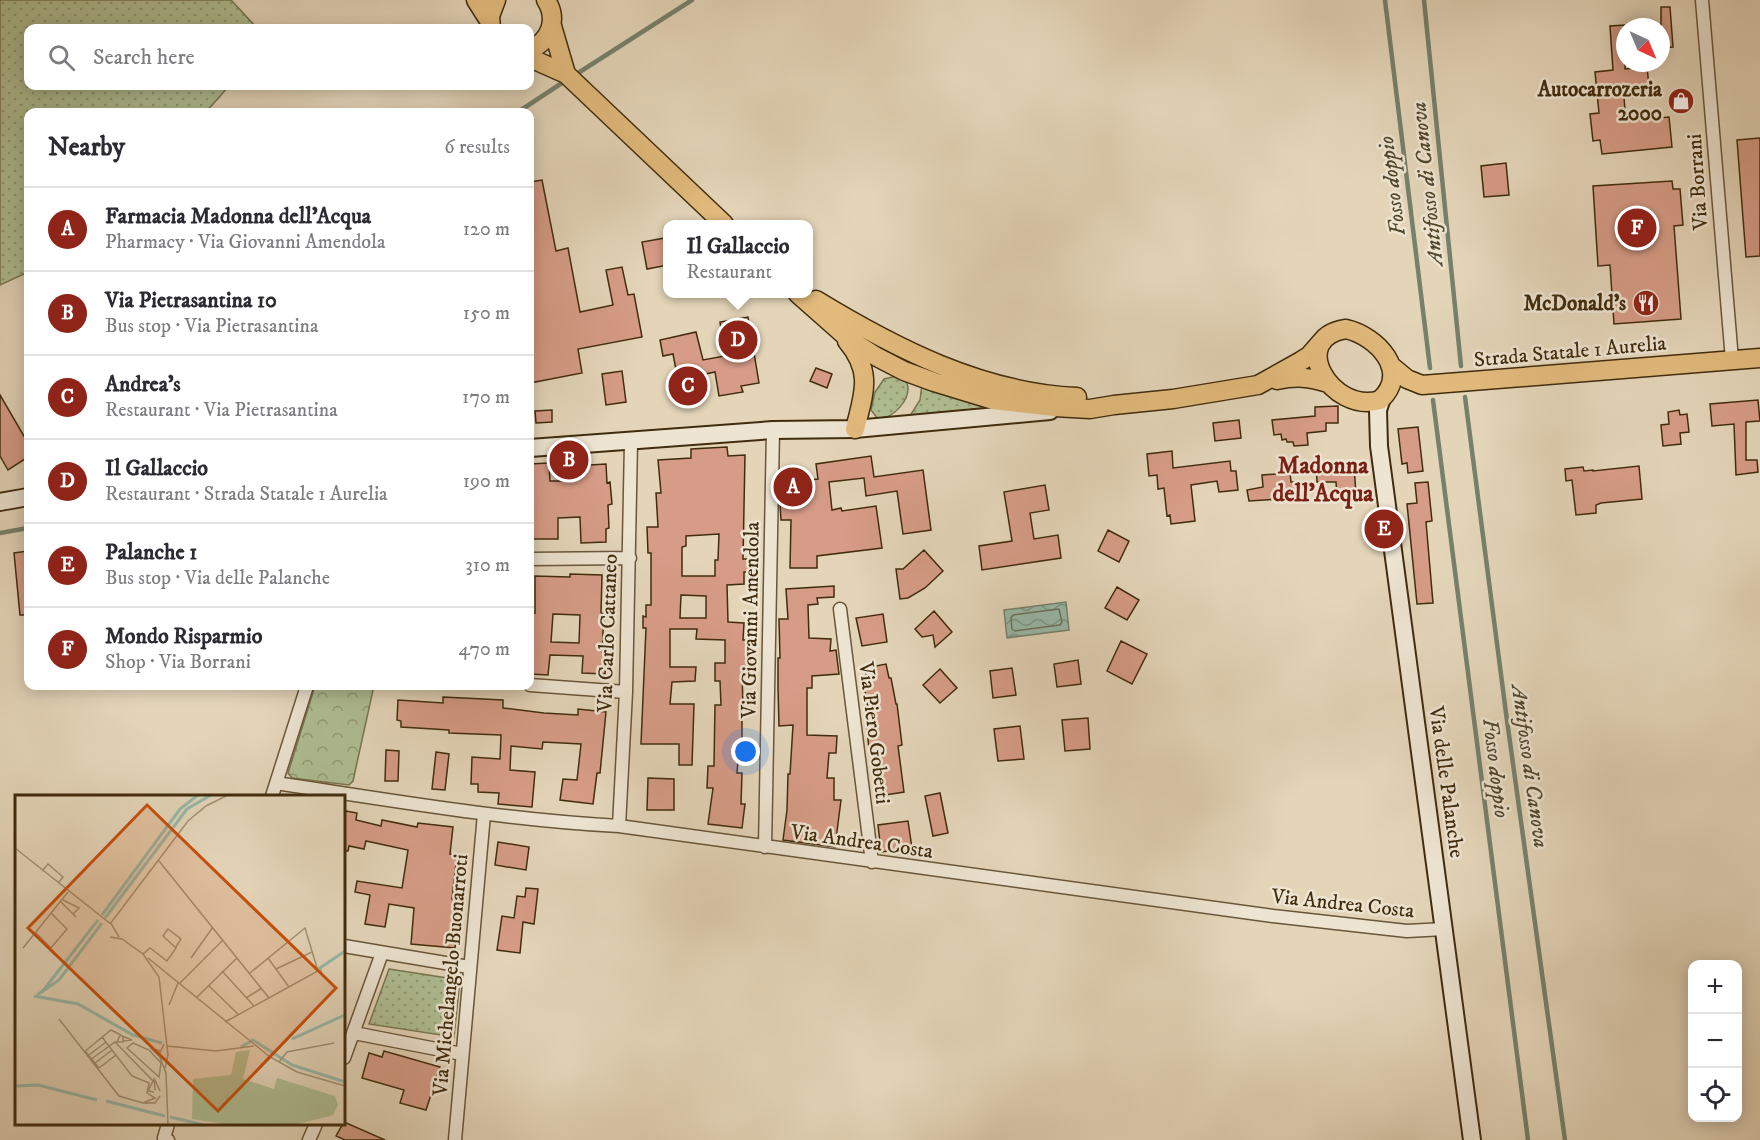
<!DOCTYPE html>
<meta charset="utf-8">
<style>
:root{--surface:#fff;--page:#f7f7f7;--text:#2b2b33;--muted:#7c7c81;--line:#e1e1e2;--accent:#8f2418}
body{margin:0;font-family:"IM FELL DW Pica",serif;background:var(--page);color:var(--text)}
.controls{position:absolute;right:18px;bottom:18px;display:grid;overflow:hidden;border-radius:12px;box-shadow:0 3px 15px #0003}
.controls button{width:54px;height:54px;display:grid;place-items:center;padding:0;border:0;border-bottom:2px solid var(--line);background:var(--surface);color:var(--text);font:30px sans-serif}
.compass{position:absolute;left:1616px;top:18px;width:54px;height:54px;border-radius:50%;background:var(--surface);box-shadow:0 3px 15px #0003;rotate:136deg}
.you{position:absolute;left:746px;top:752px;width:21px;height:21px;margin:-15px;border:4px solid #fff;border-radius:50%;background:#1a73e8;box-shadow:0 0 0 9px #1a73e833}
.badge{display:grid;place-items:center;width:39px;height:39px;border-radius:50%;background:var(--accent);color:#fff;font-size:20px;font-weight:700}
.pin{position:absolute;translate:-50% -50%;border:3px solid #fff;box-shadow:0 2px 6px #0006}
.popup{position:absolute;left:663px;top:220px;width:150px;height:78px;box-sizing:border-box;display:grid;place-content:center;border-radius:12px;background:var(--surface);filter:drop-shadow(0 2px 4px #0005);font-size:20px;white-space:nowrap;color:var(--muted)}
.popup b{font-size:22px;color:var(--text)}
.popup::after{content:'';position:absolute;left:50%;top:100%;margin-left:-12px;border:12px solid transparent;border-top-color:var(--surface)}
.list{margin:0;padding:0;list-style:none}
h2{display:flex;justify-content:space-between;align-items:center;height:78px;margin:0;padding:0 24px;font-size:26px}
h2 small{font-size:20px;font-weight:400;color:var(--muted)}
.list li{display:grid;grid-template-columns:39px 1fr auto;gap:18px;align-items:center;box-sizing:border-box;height:84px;padding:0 24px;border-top:2px solid var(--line)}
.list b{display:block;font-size:22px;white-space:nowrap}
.list p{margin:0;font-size:20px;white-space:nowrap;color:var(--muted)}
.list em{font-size:20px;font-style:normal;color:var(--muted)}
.icon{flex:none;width:33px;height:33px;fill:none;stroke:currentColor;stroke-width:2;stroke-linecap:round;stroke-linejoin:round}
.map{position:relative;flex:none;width:1760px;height:1140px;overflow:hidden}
.search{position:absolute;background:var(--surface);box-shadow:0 3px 15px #0003;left:24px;top:24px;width:510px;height:66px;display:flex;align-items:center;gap:15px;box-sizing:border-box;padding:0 21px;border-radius:12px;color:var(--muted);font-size:22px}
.panel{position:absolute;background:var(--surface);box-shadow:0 3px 15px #0003;left:24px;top:108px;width:510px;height:582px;border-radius:12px}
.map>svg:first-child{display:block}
.grass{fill:url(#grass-dots);stroke:#787550;stroke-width:1.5}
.forest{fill:url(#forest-crowns);stroke:#787550;stroke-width:1.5}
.water{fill:url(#water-waves);stroke:#75816b;stroke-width:1.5}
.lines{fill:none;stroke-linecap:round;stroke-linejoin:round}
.shore{stroke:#6c725b;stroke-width:1.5}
.stream{stroke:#75816b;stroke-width:4.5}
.building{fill:#d79c87;stroke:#412c0d;stroke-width:1.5;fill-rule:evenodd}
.street-casing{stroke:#6a5638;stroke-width:15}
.secondary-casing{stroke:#412c0d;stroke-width:20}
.primary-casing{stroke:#412c0d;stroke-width:21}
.street{stroke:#ede4d2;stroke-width:12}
.secondary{stroke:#ede4d2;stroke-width:16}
.primary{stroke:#e2ba7c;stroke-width:18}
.labels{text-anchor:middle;stroke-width:5;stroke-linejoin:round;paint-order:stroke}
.poi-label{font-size:21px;font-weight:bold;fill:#412c0d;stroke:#ede4d2;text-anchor:end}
.street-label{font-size:21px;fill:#412c0d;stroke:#ede4d2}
.water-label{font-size:22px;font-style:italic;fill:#52482c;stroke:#ede4d2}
.quarter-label{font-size:24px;font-weight:bold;fill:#7a1f14;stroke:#ede4d2}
.inset-river{fill:none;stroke:#97b9a9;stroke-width:3}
.inset-road{fill:none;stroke:#a39174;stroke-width:1.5}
.view{fill:#c7500c;fill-opacity:0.15;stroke:#c7500c;stroke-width:3}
.inset-edge{fill:none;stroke:#412c0d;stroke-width:3}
</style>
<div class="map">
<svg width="1760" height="1140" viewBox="0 0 1760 1140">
<defs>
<pattern id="grass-dots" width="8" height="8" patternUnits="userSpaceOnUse" patternTransform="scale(1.5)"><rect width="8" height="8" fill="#afbe93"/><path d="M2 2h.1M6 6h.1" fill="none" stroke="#909b76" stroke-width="1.8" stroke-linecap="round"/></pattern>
<pattern id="forest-crowns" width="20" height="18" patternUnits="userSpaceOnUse" patternTransform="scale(1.5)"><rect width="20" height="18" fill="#afbe93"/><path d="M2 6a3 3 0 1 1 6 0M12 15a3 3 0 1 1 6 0" fill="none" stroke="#909b76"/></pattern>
<pattern id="water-waves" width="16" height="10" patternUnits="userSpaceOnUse" patternTransform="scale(1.5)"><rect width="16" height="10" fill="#97b9a9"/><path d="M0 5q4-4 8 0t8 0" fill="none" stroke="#7d9788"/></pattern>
</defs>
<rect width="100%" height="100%" fill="#e4d5b9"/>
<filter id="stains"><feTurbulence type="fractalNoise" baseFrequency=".00333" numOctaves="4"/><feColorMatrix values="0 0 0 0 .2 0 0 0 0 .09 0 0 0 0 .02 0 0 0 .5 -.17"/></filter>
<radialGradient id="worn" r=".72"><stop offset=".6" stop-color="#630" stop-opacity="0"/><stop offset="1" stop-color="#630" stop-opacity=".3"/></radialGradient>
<!-- grass -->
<path class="grass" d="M0 0H231L257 28H28V86H229L206 112H28V276L26 273 0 285Z
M897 376 907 383C912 399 894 418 878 419L871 410 875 392 884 379Z
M922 384 1003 408 908 419 920 400Z
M389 969 460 980 454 1037 369 1024Z"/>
<!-- forest -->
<path class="forest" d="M315 686H369L373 690 353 781 349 785 292 778 288 773Z"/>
<!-- water -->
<path class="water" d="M1066 602 1069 630 1007 638 1004 610Z"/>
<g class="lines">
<!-- shore -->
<path class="shore" d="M1059 609 1062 622 1060 625 1015 631 1012 629 1011 618 1013 615Z"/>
<!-- stream -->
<path class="stream" d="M1385 0 1430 368
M1424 0 1461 366
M575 75 692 0
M518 112 565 81
M1465 397 1506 713 1565 1140
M1433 400 1528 1140
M0 533 28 528"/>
</g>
<!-- building -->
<path class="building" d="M1661 7H1670L1673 47 1661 48Z
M1625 25V69L1647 67 1650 96 1624 98 1626 121 1669 117 1672 147 1602 154 1600 140 1593 141 1590 114 1599 113 1595 72 1613 70 1610 26Z
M1760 138V256L1746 257 1737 140Z
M1506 163 1509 195 1484 197 1481 166Z
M542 180 556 251 568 248 580 312 613 305 606 270 622 267 628 295 634 294 642 337 578 349 582 373 530 383V182Z
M1672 181 1673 189H1680L1683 225 1674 226 1681 319 1614 324 1610 265 1598 266 1593 186Z
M665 238 668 265 647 269 642 242Z
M748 317 759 383 741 386 743 392 719 396 715 372 678 380 673 354 663 356 660 340 696 332 703 360 725 356 720 322Z
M816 368 832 374 827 388 810 381Z
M622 371 626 402 606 405 602 374Z
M0 395 28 443V457L8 470 0 456Z
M1758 400 1760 421 1746 422V460H1757L1758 472 1736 475 1734 424 1712 426 1710 404Z
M1338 406V423H1326V431L1307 433 1308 445 1294 446 1293 442H1287L1286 439 1282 440 1281 434 1274 435 1272 420 1315 416V407Z
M552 410V422L536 423 535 411Z
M1679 410 1680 415 1687 414 1689 432 1680 433 1681 444 1663 446 1661 425 1669 424 1668 412Z
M1239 420 1241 438 1215 441 1213 423Z
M1418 427 1423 471 1408 473 1407 463 1402 464 1398 429Z
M727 447 728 456 745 455 743 559H748V572H744V584L727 585 728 622 744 623 743 640H750L751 671H742L743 707H742V747H739L737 773H742L741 804H745L742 828 708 824 713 788H707L708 766H714L715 705H721L720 681H715V663H725V640L696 639 697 629H670V667H696L695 681 672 682 670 704H694L692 765H679V744H641L646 628H643V616L646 617V605H651V553H648L647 527H658L656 493H661L658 460 691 458V449ZM719 534 718 560H715V576H682V547L686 546V536ZM681 595 706 596V618H680Z
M1172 451 1173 468 1230 461 1231 471H1236L1238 490 1219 492 1217 481 1191 485 1195 521 1171 524 1170 515 1167 516 1164 488 1158 489 1157 475 1149 476 1147 454Z
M871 456 874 477 923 470 931 530 903 534 897 491 866 496 864 478 829 482 832 510 841 508 842 511 876 506 882 548 817 556V568H790L791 520H781L780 504H785L783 482 818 479 816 464Z
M549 463 550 481H574L573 466 606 464 607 483 610 482 612 504 608 505 609 528 606 529V542L581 543 580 517 558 518V539H530V464Z
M1354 465 1356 495 1337 496 1336 482H1317L1316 467Z
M1639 466 1642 499 1601 503 1596 505V513L1576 515 1572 480 1566 481 1565 469 1583 467 1584 471 1593 470V471Z
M1290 473 1291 482H1295L1296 498 1249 501 1247 490 1263 487 1262 475Z
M1428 482 1432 521 1426 522 1433 603 1417 604 1407 504 1417 503 1415 483Z
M1045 485 1049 510 1030 513 1034 539 1058 535 1061 558 982 570 979 546 1012 541 1004 492Z
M1108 530 1129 541 1119 562 1098 551Z
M924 550 943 571 925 588 908 598 900 599 896 569H903Z
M28 551V615H20L14 553Z
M570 574 602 575 601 613 604 614 602 652H606L605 674 582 673 583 656 550 655 548 675 530 674V612L535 613V576L570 577ZM553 614 580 615 579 643 551 642Z
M834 586V597L817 598 818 604 808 605 809 638 831 639 830 651 836 650 839 674 812 676V688H807V735L837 736 836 753H829L827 778H834V800H841L835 847 783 840 787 810 788 774H790L793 725 779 726 778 688V658H780L779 619H788L786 589Z
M1117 587 1139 600 1127 620 1105 608Z
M934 611 952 632 935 647 933 635 922 637 915 629Z
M883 614 887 642 862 646 856 618Z
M1121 641 1147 654 1132 684 1107 671Z
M1078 660 1081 684 1057 687 1054 664Z
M886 664 889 678H891L896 704H897L902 745 898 746 904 792 879 796 872 749H869L866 719H870L864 686 868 685 865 668Z
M1012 668 1016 695 993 698 990 671Z
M940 669 957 688 940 703 923 685Z
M443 697 503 700V708L544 713 578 715V709L606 712 600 773H597L593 804 560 800 563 779 577 780 581 744 543 742 542 749 511 746 510 770 535 772 532 807 498 804 499 793 478 792V784H471L472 757 500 759 501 735 449 733V730L401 727V721L397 720 398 700 443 703Z
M1088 718 1090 749 1065 751 1062 720Z
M1020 726 1024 759 998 761 994 729Z
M386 750 399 751 398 781H385Z
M436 752 449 754 445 790 432 789Z
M648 778 674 779V810H647Z
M940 793 948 833 933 836 925 796Z
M346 811 357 813 356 820 381 826 382 820 417 827 418 823 453 827 450 854 457 855 452 899H460L455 948 411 944 414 908 389 904 385 927 365 924 370 895 355 892 357 881 402 888 408 850 366 841 364 849 349 846 348 851H344V817Z
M908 821 912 848 881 852 878 825Z
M498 842 529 847 526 870 495 865Z
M526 888 538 889 534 924 523 922 520 953 497 950 502 916 514 918 517 896 525 897Z
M384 1051 440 1067 426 1110 400 1103 404 1090 362 1078 369 1053 382 1057Z
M344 1122 385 1140H345L336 1136Z"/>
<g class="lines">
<defs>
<path id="street" d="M1702 0 1732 360
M530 559 630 558
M840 609 872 862
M530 685 626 692
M276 783C390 800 504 820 619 826L1273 916 1407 931 1444 929
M272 796 307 686
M619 826 626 692 631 442
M765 847 773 430
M344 946 469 967
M354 1033 462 1054
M344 1058 382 953
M168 1140 164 1138 168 1124
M309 1140 316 1124
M455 1140 484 814"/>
<path id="secondary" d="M1382 398 1378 410 1379 446 1472 1140
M530 448 773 430 855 429 1050 411
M0 502 28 497"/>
<path id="primary" d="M476 0 490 22
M552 26 566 74
M491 28 490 16 496 0
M530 49C551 41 558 19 546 0
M530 58 566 74 724 224
M798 294 850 340 877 357 904 371 934 382 993 400 1054 407 1090 409 1114 405 1173 399 1258 385 1301 361 1309 356 1323 340
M816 300C895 348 982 393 1077 397
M1346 329C1377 336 1411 372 1380 400 1331 415 1287 338 1346 329Z
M847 341C873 372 864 393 855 429
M1390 365 1407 379 1422 385 1760 358
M1277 380C1296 376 1309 377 1328 383"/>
</defs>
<!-- street casing -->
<use href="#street" class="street-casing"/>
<!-- secondary casing -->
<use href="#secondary" class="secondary-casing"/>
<!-- primary casing -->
<use href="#primary" class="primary-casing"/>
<!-- street -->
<use href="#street" class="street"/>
<!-- secondary -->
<use href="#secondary" class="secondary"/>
<!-- primary -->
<use href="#primary" class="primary"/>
</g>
<!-- icons -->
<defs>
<symbol id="shop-disc" viewBox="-11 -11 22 22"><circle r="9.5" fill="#8f2418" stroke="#ede4d2"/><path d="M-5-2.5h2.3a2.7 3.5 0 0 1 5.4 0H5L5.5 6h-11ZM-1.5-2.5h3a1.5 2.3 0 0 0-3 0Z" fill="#fff"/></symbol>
<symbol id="restaurant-disc" viewBox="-11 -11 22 22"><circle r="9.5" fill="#8f2418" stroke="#ede4d2"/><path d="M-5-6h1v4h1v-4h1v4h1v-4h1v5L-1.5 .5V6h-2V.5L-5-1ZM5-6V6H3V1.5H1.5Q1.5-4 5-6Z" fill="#fff"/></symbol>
</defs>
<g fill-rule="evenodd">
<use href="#shop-disc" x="1666" y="86" width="30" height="30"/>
<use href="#restaurant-disc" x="1631" y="288" width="30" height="30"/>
</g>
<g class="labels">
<!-- poi labels -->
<g class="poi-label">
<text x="1662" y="96">Autocarrozeria<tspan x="1662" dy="24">2000</tspan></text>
<text x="1626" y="310">McDonald's</text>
</g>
<!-- street labels -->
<g class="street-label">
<text transform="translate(1697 182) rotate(-94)" y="7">Via Borrani</text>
<text transform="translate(1570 351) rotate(-5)" y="7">Strada Statale 1 Aurelia</text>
<text transform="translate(750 620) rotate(-89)" y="7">Via Giovanni Amendola</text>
<text transform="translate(607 633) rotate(-88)" y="7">Via Carlo Cattaneo</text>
<text transform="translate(875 733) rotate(83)" y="7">Via Piero Gobetti</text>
<text transform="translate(1447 782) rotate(82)" y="7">Via delle Palanche</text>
<text transform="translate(862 841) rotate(8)" y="7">Via Andrea Costa</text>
<text transform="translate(1343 903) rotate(6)" y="7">Via Andrea Costa</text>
<text transform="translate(450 975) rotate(-85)" y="7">Via Michelangelo Buonarroti</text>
</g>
<!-- water labels -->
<g class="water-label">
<text transform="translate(1426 184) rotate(-96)" y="8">Antifosso di Canova</text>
<text transform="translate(1391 186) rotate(-97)" y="8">Fosso doppio</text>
<text transform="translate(1531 766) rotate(82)" y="8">Antifosso di Canova</text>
<text transform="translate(1497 768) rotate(83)" y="8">Fosso doppio</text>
</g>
<!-- quarter labels -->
<g class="quarter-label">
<text x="1323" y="473">Madonna<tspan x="1323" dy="28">dell'Acqua</tspan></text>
</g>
</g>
<!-- overview -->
<g transform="translate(15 795)">
<rect width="330" height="330" fill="#e4d5b9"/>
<path d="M235 255 228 284 259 294 262 283 320 301 323 310 318 320 279 330H216L177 324 178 284 216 280 221 257Z" fill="#afbe93"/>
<path class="inset-river" d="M87 120 165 14 183 0M90 123 172 14 196 0M306 178 305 173 330 156M27 197 83 125M22 200 44 185 87 128M19 201 63 209 118 240 147 248M277 244 330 220M226 252 238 245 277 270 330 287M0 291 23 290 82 305M91 306 150 321M155 322 189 330"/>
<path class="inset-road" d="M0 53 97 130 104 142M144 66 254 203M27 76 33 69 48 82 44 87M48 105 64 113 58 119M46 107 61 122M95 129 173 26 191 11 213 0M20 137 36 153 52 134 36 118M95 142 107 144 128 159 144 182 153 260 150 273M8 153 53 97M128 159 135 153 152 166 161 153 148 141 153 134 166 144 161 152M133 163 255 262 282 277 330 291M176 163 198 132M253 163 274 192M261 174 297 157M207 176 239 211M164 189 208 145M193 190 224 220M181 203 222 163M231 203 247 193M154 210 163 188M44 224 104 301 128 308M210 227 303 176 290 133 235 178M108 241V247H102L105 240 107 241 117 245 108 246M87 242 117 281 134 288 132 298 140 303 128 308H140L145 301M118 248 134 255 146 268 144 282 112 253ZM149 249 144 260 151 278 153 330M152 251 201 256 239 251M70 256 84 273 101 260M69 257 96 235 106 240M74 260 91 247M144 261 137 254 146 256M75 265 100 247 138 286 133 296 139 297M264 267 272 257 319 248M80 268 97 255M140 295 139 283 145 296"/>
<path class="view" d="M132 10 321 193 203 316 13 133Z"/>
<rect width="330" height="330" class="inset-edge"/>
</g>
<rect width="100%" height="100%" filter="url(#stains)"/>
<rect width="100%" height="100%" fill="url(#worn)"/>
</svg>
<div class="controls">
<button>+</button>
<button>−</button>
<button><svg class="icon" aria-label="locate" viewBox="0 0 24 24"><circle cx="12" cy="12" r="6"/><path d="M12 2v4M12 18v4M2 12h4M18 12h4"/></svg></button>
</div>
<svg class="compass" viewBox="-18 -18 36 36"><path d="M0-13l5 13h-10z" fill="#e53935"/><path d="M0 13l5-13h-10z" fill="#7c7c81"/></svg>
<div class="you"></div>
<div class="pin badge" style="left:793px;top:487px">A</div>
<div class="pin badge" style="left:569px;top:460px">B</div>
<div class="pin badge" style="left:688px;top:386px">C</div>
<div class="pin badge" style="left:738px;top:340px">D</div>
<div class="popup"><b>Il Gallaccio</b>Restaurant</div>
<div class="pin badge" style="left:1384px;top:529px">E</div>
<div class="pin badge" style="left:1637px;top:228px">F</div>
<div class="search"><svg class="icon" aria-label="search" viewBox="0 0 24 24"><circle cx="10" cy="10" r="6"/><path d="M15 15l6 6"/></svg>Search here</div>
<section class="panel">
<h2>Nearby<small>6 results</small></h2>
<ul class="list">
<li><span class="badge">A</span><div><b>Farmacia Madonna dell'Acqua</b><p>Pharmacy · Via Giovanni Amendola</p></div><em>120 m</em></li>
<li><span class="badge">B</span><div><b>Via Pietrasantina 10</b><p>Bus stop · Via Pietrasantina</p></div><em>150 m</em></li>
<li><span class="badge">C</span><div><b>Andrea's</b><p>Restaurant · Via Pietrasantina</p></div><em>170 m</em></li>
<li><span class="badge">D</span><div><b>Il Gallaccio</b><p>Restaurant · Strada Statale 1 Aurelia</p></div><em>190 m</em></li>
<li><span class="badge">E</span><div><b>Palanche 1</b><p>Bus stop · Via delle Palanche</p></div><em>310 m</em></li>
<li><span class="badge">F</span><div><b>Mondo Risparmio</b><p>Shop · Via Borrani</p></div><em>470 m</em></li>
</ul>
</section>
</div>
